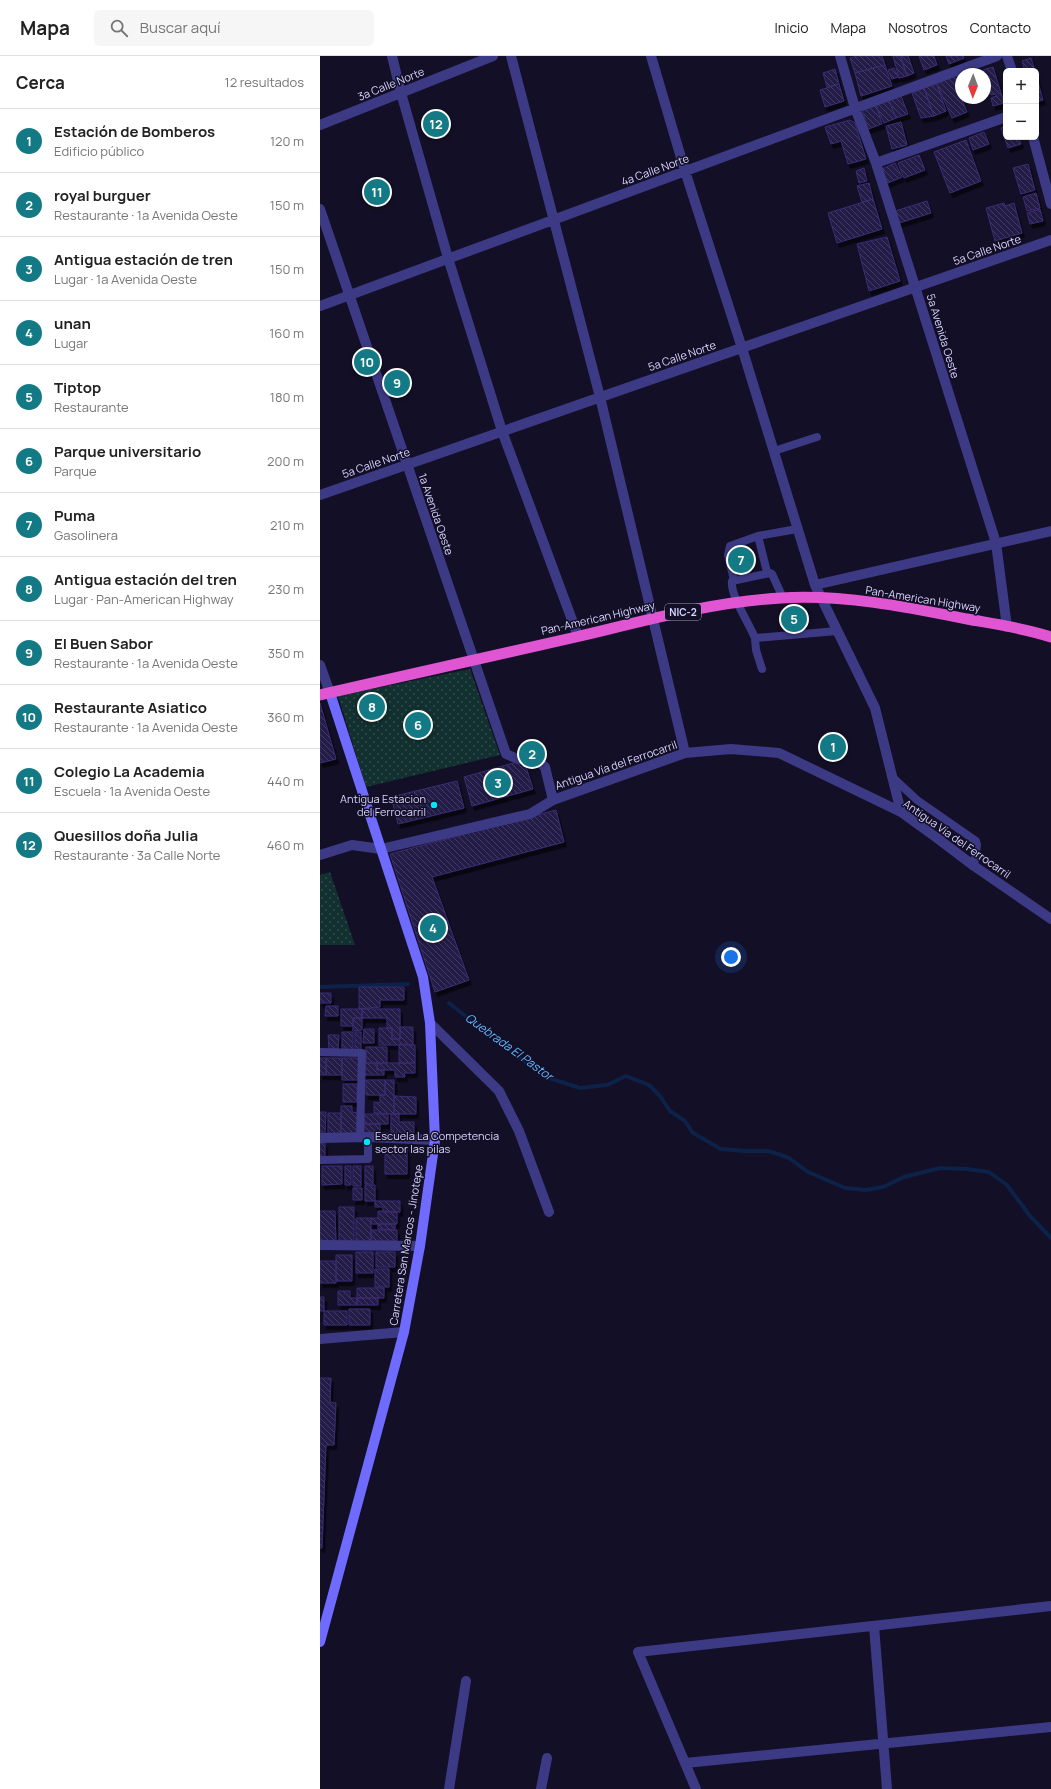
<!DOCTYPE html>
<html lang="es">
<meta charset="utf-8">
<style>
:root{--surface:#fff;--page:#f6f6f6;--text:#222;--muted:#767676;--line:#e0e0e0;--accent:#137a85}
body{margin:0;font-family:Manrope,sans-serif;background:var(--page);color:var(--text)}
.controls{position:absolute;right:12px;top:12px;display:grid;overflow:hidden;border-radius:6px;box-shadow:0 1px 3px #0004}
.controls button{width:36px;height:36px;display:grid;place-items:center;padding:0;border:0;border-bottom:1px solid var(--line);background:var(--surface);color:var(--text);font:20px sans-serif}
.compass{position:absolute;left:635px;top:12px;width:36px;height:36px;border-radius:50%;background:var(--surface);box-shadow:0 1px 3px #0004;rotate:181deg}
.you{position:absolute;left:411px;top:901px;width:14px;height:14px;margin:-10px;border:3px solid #fff;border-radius:50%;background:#1a73e8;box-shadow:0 0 0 6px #1a73e833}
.badge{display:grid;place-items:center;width:26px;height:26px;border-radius:50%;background:var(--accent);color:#fff;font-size:13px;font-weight:700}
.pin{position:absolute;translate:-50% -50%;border:2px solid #fff;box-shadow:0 1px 4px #0006}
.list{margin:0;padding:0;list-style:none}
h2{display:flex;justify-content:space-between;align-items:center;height:52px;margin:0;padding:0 16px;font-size:17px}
h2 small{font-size:13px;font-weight:400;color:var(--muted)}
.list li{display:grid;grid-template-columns:26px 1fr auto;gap:12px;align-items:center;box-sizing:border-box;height:64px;padding:0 16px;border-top:1px solid var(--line)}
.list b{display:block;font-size:15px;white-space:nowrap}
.list p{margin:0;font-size:13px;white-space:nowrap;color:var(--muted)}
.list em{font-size:13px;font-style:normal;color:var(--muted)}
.icon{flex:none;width:22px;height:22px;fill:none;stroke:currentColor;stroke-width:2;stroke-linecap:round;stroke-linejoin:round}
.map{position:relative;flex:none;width:731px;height:1733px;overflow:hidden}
header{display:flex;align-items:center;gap:24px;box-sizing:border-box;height:56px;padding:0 20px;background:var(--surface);border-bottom:1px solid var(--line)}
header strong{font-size:19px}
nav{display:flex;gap:22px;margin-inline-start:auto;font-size:14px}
.search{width:280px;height:36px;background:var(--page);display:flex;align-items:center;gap:10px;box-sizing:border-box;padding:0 14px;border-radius:6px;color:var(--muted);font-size:15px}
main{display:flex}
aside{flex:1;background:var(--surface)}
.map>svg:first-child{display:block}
.green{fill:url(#green-dots)}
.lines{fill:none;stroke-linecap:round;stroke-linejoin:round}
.stream{stroke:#0c2248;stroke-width:4}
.building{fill:url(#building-back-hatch);stroke:#3b2d73;filter:url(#shadow)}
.service{stroke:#3d3a85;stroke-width:8}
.minor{stroke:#3d3a85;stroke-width:10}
.secondary{stroke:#6f6bff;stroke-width:10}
.trunk{stroke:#e055d1;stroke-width:11}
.poi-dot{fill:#00e5ff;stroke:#130f26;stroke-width:1.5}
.labels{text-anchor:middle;stroke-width:3;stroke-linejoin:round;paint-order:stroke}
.shield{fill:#130f26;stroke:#9e99be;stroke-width:1}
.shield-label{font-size:10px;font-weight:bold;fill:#d9d4ff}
.street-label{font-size:11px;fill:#d9d4ff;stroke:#130f26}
.poi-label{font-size:11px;fill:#d9d4ff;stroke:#130f26;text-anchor:end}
.water-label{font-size:12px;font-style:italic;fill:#62b6ff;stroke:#130f26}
</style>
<header>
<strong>Mapa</strong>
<div class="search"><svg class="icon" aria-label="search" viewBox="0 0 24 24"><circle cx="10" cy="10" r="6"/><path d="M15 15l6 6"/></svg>Buscar aquí</div>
<nav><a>Inicio</a><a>Mapa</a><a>Nosotros</a><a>Contacto</a></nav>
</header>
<main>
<aside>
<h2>Cerca<small>12 resultados</small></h2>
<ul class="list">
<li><span class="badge">1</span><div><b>Estación de Bomberos</b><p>Edificio público</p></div><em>120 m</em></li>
<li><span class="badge">2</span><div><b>royal burguer</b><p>Restaurante · 1a Avenida Oeste</p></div><em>150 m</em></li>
<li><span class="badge">3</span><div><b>Antigua estación de tren</b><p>Lugar · 1a Avenida Oeste</p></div><em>150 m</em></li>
<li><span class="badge">4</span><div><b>unan</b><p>Lugar</p></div><em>160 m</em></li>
<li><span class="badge">5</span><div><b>Tiptop</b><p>Restaurante</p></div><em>180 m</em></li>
<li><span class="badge">6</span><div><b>Parque universitario</b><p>Parque</p></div><em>200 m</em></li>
<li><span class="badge">7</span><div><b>Puma</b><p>Gasolinera</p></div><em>210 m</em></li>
<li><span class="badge">8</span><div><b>Antigua estación del tren</b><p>Lugar · Pan-American Highway</p></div><em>230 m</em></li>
<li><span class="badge">9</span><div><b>El Buen Sabor</b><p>Restaurante · 1a Avenida Oeste</p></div><em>350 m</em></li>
<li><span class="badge">10</span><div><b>Restaurante Asiatico</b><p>Restaurante · 1a Avenida Oeste</p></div><em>360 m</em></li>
<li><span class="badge">11</span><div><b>Colegio La Academia</b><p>Escuela · 1a Avenida Oeste</p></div><em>440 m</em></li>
<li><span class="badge">12</span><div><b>Quesillos doña Julia</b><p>Restaurante · 3a Calle Norte</p></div><em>460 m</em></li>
</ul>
</aside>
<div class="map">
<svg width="731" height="1733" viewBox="0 0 731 1733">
<defs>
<pattern id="green-dots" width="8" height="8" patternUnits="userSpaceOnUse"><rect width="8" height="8" fill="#12302f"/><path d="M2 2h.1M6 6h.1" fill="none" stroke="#344d4e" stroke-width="1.8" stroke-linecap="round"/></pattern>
<pattern id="building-back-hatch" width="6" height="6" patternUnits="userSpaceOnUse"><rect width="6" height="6" fill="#241b47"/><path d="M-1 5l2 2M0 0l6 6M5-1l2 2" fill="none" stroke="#433b63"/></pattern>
<filter id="shadow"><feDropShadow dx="2.5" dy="4.5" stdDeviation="0" flood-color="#0009"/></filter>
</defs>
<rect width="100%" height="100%" fill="#130f26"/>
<!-- green -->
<path class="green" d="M150 613 180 699 46 731 18 640Z
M10 816 35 889H0V819Z"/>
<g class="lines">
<!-- stream -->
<path class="stream" d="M0 931 88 928
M129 947 198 1001 229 1022 260 1032 287 1029 306 1020 329 1029 340 1040 350 1055 365 1065 373 1077 401 1093 425 1095H448L458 1098 469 1102 488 1116 525 1132 546 1134 563 1131 584 1121 620 1112 647 1113 669 1116 687 1129 710 1160 731 1182"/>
</g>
<!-- building -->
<path class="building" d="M537 0H562L565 9 535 17 530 2Z
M573 0H580L587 20 579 22Z
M581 0H588L594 17 587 20Z
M599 0H614L617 9 604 14Z
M626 0H643L644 2 629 8Z
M711 2 715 15H705L702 5Z
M565 9 572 30 541 40 535 17Z
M673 11 684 47 673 50 671 42 676 40V38L671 39 669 30 665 31V18L653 17Z
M574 12 578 21 572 23 568 14Z
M515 13 519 28 507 31 503 17Z
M640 17 641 42 647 56 632 62 617 28Z
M716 19 723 44 716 46Z
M519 28 524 45 505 51 500 34Z
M617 28 626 55 614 60 604 32Z
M604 32 614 60 601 62 592 37Z
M581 40 588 58 576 62 569 44Z
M569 44 576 62 564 67 556 49Z
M556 49 562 68 548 73 542 53Z
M530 64 535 67 546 103 528 108 521 85 511 88 505 71Z
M581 66 587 89 572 93 566 70Z
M686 70V81H699L701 88 688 92 681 72Z
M664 76 669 88 653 94 649 82Z
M646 84 661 125 630 137 614 96Z
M599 99 605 114 584 122 578 107Z
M575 107 582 121 568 127 562 113Z
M708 108 715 134 701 138 693 112Z
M544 112 547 125 539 127 536 115Z
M549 127 553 143 542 146 537 130Z
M716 137 720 152 707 155 703 141Z
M553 143 562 173 517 187 508 157Z
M607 145 611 157 579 167 575 155Z
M684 147 685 150 694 147 702 177 675 185 666 152Z
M720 153 723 165 710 168 707 157Z
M567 181 580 225 549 235 537 188Z
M0 647 16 703 0 707Z
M204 704 213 733 152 750 144 721Z
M137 725 144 752 78 768 71 741Z
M236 754 244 786 112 821 149 924 115 936 70 798Z
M39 931H84V944H60V951L39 953Z
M0 937H11V947H0Z
M6 950H18V960H5Z
M21 953H42V962H33V970H21Z
M42 953H80V983H72V972H67V962H42Z
M33 962H42V974L33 975Z
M80 971H93V989H59V972H72V983H80Z
M44 973H54V987H43Z
M22 976H33V994H22Z
M35 976H41V994H35Z
M8 979H19L18 993H9Z
M79 988 95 989V1007H79Z
M46 991H67V1007H46Z
M0 1002H6V1019H0Z
M6 1002H22V1019H6Z
M22 1002H39L38 1024H22Z
M43 1007H57V1014H64V1019H43Z
M57 1007H95V1017H84L85 1021H75V1014H57Z
M46 1024H65V1039H46Z
M65 1024H74V1058L54 1057V1046L60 1047V1039H65Z
M23 1028H37V1046H23Z
M74 1040 96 1041V1058H74Z
M21 1050H32V1056L39 1057V1078H21Z
M0 1056H6L5 1079H0Z
M8 1057H21V1078H8Z
M44 1058H68V1068H44Z
M71 1058H79V1066H94V1077H71Z
M44 1068H60V1078H44Z
M0 1087H5V1101H0Z
M65 1092H87V1118H65Z
M2 1110H22V1128L2 1129Z
M25 1110H31V1129H25Z
M33 1110H41V1130H33Z
M45 1110H53V1128H45Z
M45 1129H55V1145H45Z
M33 1132H42V1144H33Z
M55 1145H80V1156H63V1151H55Z
M19 1151H34V1185H19Z
M0 1155H15L16 1185H0Z
M58 1155 77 1156V1168H51V1162H58Z
M36 1162H51V1185H36Z
M58 1168H75V1174L58 1173Z
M51 1174H77V1185H51Z
M36 1196H53V1217H36Z
M56 1196H75V1211H56Z
M16 1199H32V1225H16Z
M0 1205H16V1227H0Z
M55 1213H69V1231H55Z
M37 1232H64V1242H37Z
M18 1235H30V1242H37V1249H18Z
M0 1241H4V1255H0Z
M37 1242H58V1249H37Z
M29 1253H50V1269H29Z
M4 1255H27V1269H4Z
M0 1322H11L10 1346 16 1347 14 1389H6L2 1492H0Z"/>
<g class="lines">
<!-- service -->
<path class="service" d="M454 395 497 381
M438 480 447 516
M414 524 408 499 410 490 438 480 477 473
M435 582C429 567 410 539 412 525L450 517 452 518 463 542
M442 613 436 594 435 582 517 575
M571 720 597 744 656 785 657 789 654 810
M0 996 42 997 40 1081
M0 1104 48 1103V1081"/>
<!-- minor -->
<path class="minor" d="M72 0 81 37 128 202 182 375 258 580
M191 0 280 341 365 697
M331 0 365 115 422 292 495 529 555 652 581 756
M520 0 535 52 556 107 676 487 687 571
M687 0 692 15
M0 69 173 0
M713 81 731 148
M556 107 686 61
M0 153 186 698 198 703 213 700 225 711 233 744
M0 250 677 0
M0 439 731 184
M495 529 731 475
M0 609 10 637
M0 799 32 789 61 793 210 758 233 744 365 697 411 693 459 697 581 756 617 782 654 810 731 863
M110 967 179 1035 199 1075 229 1156
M0 1082 48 1081 115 1084
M0 1189 100 1190
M0 1283 84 1276
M554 1570 567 1733
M365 1707 731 1671
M129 1733 146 1625
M221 1733 227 1702
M376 1733 318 1596 731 1550"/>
<!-- secondary -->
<path class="secondary" d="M0 1586 84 1276 100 1190 115 1084 110 967 103 921 10 637"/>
<!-- trunk -->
<path class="trunk" d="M0 639C85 619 170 601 256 581 324 565 391 546 461 542 523 538 587 551 647 563 675 568 704 572 731 581"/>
</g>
<!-- markers -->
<g class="poi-dot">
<circle cx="114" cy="749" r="4"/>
<circle cx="47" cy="1086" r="4"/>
</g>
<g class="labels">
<!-- shield labels -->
<rect class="shield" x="345" y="548" width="36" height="16" rx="3"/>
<g class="shield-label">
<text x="363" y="560">NIC-2</text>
</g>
<!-- street labels -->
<g class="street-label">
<text transform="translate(71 28) rotate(-22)" y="4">3a Calle Norte</text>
<text transform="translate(335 114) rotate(-20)" y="4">4a Calle Norte</text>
<text transform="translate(667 194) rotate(-19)" y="4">5a Calle Norte</text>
<text transform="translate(623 280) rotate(73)" y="4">5a Avenida Oeste</text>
<text transform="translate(362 300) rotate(-19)" y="4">5a Calle Norte</text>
<text transform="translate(56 407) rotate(-19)" y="4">5a Calle Norte</text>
<text transform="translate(116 458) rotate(71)" y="4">1a Avenida Oeste</text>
<text transform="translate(603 543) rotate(9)" y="4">Pan-American Highway</text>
<text transform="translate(278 562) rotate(-13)" y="4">Pan-American Highway</text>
<text transform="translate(296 709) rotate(-19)" y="4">Antigua Vía del Ferrocarril</text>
<text transform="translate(637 783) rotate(35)" y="4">Antigua Vía del Ferrocarril</text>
<text transform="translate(86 1189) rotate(-81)" y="4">Carretera San Marcos - Jinotepe</text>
</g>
<!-- poi labels -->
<g class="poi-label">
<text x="106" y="747">Antigua Estacion<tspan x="106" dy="13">del Ferrocarril</tspan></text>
<text x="55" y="1084" text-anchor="start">Escuela La Competencia<tspan x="55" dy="13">sector las pilas</tspan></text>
</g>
<!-- water labels -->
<g class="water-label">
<text transform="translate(189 991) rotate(36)" y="4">Quebrada El Pastor</text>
</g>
</g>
</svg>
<div class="controls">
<button>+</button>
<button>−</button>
</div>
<svg class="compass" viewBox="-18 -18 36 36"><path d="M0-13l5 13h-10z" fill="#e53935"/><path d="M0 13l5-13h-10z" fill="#767676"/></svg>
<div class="you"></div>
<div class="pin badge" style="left:513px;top:691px">1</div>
<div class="pin badge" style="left:212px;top:698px">2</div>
<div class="pin badge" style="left:178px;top:727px">3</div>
<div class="pin badge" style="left:113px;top:872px">4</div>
<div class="pin badge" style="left:474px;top:563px">5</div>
<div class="pin badge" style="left:98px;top:669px">6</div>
<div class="pin badge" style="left:421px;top:504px">7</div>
<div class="pin badge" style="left:52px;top:651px">8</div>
<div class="pin badge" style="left:77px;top:327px">9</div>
<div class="pin badge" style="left:47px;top:306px">10</div>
<div class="pin badge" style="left:57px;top:136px">11</div>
<div class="pin badge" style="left:116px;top:68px">12</div>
</div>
</main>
